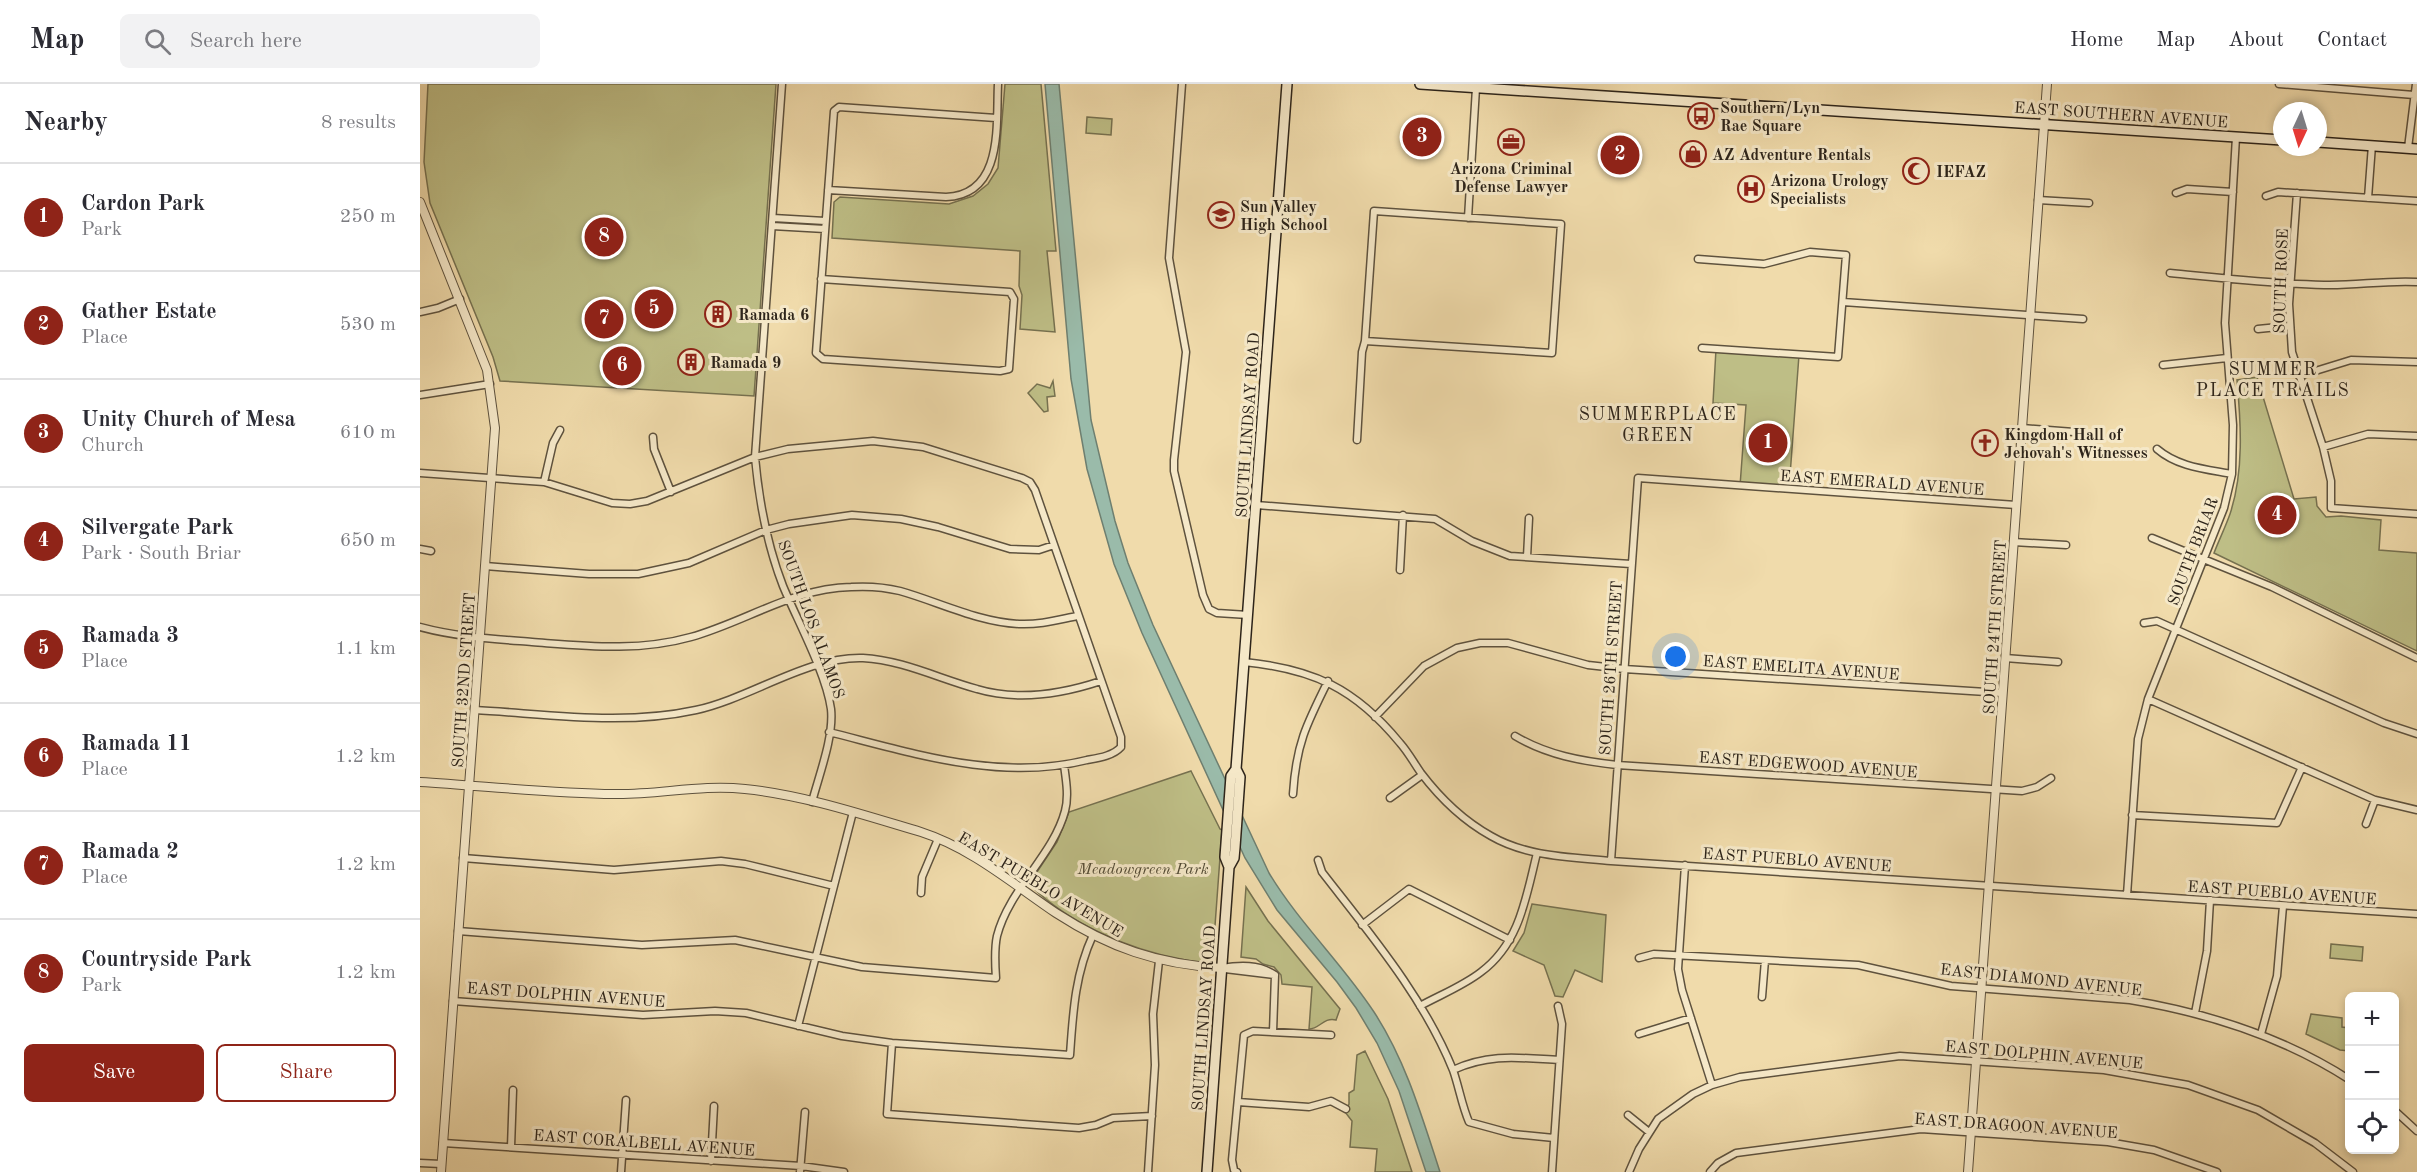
<!DOCTYPE html>
<meta charset="utf-8">
<style>
:root{--surface:#fff;--page:#f2f2f3;--text:#2b2b33;--muted:#7c7c81;--line:#e1e1e2;--accent:#8f2418}
body{margin:0;font-family:"Old Standard TT",serif;background:var(--page);color:var(--text)}
.controls{position:absolute;right:18px;bottom:18px;display:grid;overflow:hidden;border-radius:9px;box-shadow:0 3px 9px #0003}
.controls button{width:54px;height:54px;display:grid;place-items:center;padding:0;border:0;border-bottom:2px solid var(--line);background:var(--surface);color:var(--text);font:30px sans-serif}
.compass{position:absolute;left:1853px;top:18px;width:54px;height:54px;border-radius:50%;background:var(--surface);box-shadow:0 3px 9px #0003;rotate:184deg}
.you{position:absolute;left:1256px;top:573px;width:21px;height:21px;margin:-15px;border:4px solid #fff;border-radius:50%;background:#1a73e8;box-shadow:0 0 0 9px #1a73e833}
.badge{display:grid;place-items:center;width:39px;height:39px;border-radius:50%;background:var(--accent);color:#fff;font-size:20px;font-weight:700}
.pin{position:absolute;translate:-50% -50%;border:3px solid #fff;box-shadow:0 2px 6px #0006}
.list{margin:0;padding:0;list-style:none}
h2{display:flex;justify-content:space-between;align-items:center;height:78px;margin:0;padding:0 24px;font-size:26px}
h2 small{font-size:20px;font-weight:400;color:var(--muted)}
.list li{display:grid;grid-template-columns:39px 1fr auto;gap:18px;align-items:center;box-sizing:border-box;height:108px;padding:0 24px;border-top:2px solid var(--line)}
.list b{display:block;font-size:22px;white-space:nowrap}
.list p{margin:0;font-size:20px;white-space:nowrap;color:var(--muted)}
.list em{font-size:20px;font-style:normal;color:var(--muted)}
.actions{display:flex;gap:12px;padding:18px 24px}
.actions a{flex:1;padding:14px 0;border:2px solid var(--accent);border-radius:9px;text-align:center;font-size:21px;color:var(--accent)}
.actions .main{background:var(--accent);color:#fff}
.icon{flex:none;width:33px;height:33px;fill:none;stroke:currentColor;stroke-width:2;stroke-linecap:round;stroke-linejoin:round}
.map{position:relative;flex:none;width:1997px;height:1088px;overflow:hidden}
header{display:flex;align-items:center;gap:36px;box-sizing:border-box;height:84px;padding:0 30px;background:var(--surface);border-bottom:2px solid var(--line)}
header strong{font-size:28px}
nav{display:flex;gap:33px;margin-inline-start:auto;font-size:21px}
.search{width:420px;height:54px;background:var(--page);display:flex;align-items:center;gap:15px;box-sizing:border-box;padding:0 21px;border-radius:9px;color:var(--muted);font-size:22px}
main{display:flex}
aside{flex:1;background:var(--surface)}
.map>svg:first-child{display:block}
.green{fill:#bebe86;stroke:#767150;stroke-width:1.5}
.water{fill:#9abbaa;stroke:#6e7f70;stroke-width:1.5}
.lines{fill:none;stroke-linecap:round;stroke-linejoin:round}
.minor-casing{stroke:#5e523e;stroke-width:9}
.tertiary-casing{stroke:#5e523e;stroke-width:10}
.secondary-casing{stroke:#2d241a;stroke-width:12}
.minor{stroke:#f5e8c8;stroke-width:6}
.tertiary{stroke:#f5e8c8;stroke-width:8}
.secondary{stroke:#f5e8c8;stroke-width:9}
.labels{text-anchor:middle;stroke-width:6;stroke-linejoin:round;paint-order:stroke}
.poi-label{font-size:16px;font-weight:bold;fill:#2d241a;stroke:#f5e8c8;text-anchor:start}
.street-label{font-size:16px;fill:#2d241a;stroke:#f5e8c8}
.park-label{font-size:16px;font-style:italic;fill:#514a35;stroke:#f5e8c8}
.neighbourhood-label{font-size:18px;letter-spacing:1.5px;fill:#2d241a;stroke:#f5e8c8}
</style>
<header>
<strong>Map</strong>
<div class="search"><svg class="icon" aria-label="search" viewBox="0 0 24 24"><circle cx="10" cy="10" r="6"/><path d="M15 15l6 6"/></svg>Search here</div>
<nav><a>Home</a><a>Map</a><a>About</a><a>Contact</a></nav>
</header>
<main>
<aside>
<h2>Nearby<small>8 results</small></h2>
<ul class="list">
<li><span class="badge">1</span><div><b>Cardon Park</b><p>Park</p></div><em>250 m</em></li>
<li><span class="badge">2</span><div><b>Gather Estate</b><p>Place</p></div><em>530 m</em></li>
<li><span class="badge">3</span><div><b>Unity Church of Mesa</b><p>Church</p></div><em>610 m</em></li>
<li><span class="badge">4</span><div><b>Silvergate Park</b><p>Park · South Briar</p></div><em>650 m</em></li>
<li><span class="badge">5</span><div><b>Ramada 3</b><p>Place</p></div><em>1.1 km</em></li>
<li><span class="badge">6</span><div><b>Ramada 11</b><p>Place</p></div><em>1.2 km</em></li>
<li><span class="badge">7</span><div><b>Ramada 2</b><p>Place</p></div><em>1.2 km</em></li>
<li><span class="badge">8</span><div><b>Countryside Park</b><p>Park</p></div><em>1.2 km</em></li>
</ul>
<div class="actions"><a class="main">Save</a><a>Share</a></div>
</aside>
<div class="map">
<svg width="1997" height="1088" viewBox="0 0 1997 1088">
<rect width="100%" height="100%" fill="#f0dbab"/>
<filter id="stains"><feTurbulence type="fractalNoise" baseFrequency=".00333" numOctaves="4"/><feColorMatrix values="0 0 0 0 .2 0 0 0 0 .09 0 0 0 0 .02 0 0 0 .5 -.17"/></filter>
<radialGradient id="worn" r=".72"><stop offset=".6" stop-color="#630" stop-opacity="0"/><stop offset="1" stop-color="#630" stop-opacity=".3"/></radialGradient>
<!-- green -->
<path class="green" d="M8 0H356L334 312 80 297 73 273 10 119 4 78Z
M585 0H621L636 167H627L635 248 600 245 602 211 599 202 600 167 412 154 414 118 420 113 529 120 553 112 568 100 578 84Z
M667 33 692 35 691 51 666 49Z
M1296 265 1379 271 1369 405 1320 402 1326 321 1293 319Z
M1837 293 1874 415 1896 413 1897 422 1906 433 1921 432 1961 436 1959 466 1997 469V567L1794 469C1799 456 1805 444 1810 430 1824 388 1821 340 1817 296Z
M633 297 635 312 627 313 628 327 624 328 608 309 617 300 630 304Z
M771 687 800 745 802 746 793 869 788 877C779 879 769 877 761 875 709 866 649 839 611 802V797L637 758 649 728Z
M826 803 848 837 920 925 916 936C903 933 900 945 889 945L892 903 862 900 861 891 854 883 843 880 836 875 821 873Z
M1112 820 1186 831 1182 898 1155 886 1143 913 1135 912 1124 881 1093 867 1104 849Z
M1911 860 1943 863 1942 877 1910 874Z
M1891 930 1922 934V943L1929 944V967L1920 966 1886 950Z
M945 967 968 1015 992 1088H955L957 1065 930 1063 932 1037 925 1028 929 1020V1009L934 1006 937 971Z"/>
<!-- water -->
<path class="water" d="M625 0H639L671 336 695 437 708 479 733 541 849 789C879 839 922 879 954 928 986 977 1002 1033 1020 1088H1006L979 1007 957 959 936 924 917 898 857 826 825 774 722 549 694 480 667 385 651 295Z"/>
<g class="lines">
<defs>
<path id="minor" d="M362 0 335 373C339 417 347 461 363 502 377 536 406 589 411 625 414 653 399 691 392 718
M762 0 749 174 766 268 754 376V387L783 511 789 525 797 529 828 531
M1859 0 1994 11
M1988 64 1996 0
M408 106 526 113C584 111 576 40 578 0
M1756 109 1767 105 1813 108
M1877 109 1869 220 1872 268 1903 363 1911 397V424L1997 430
M1846 112 1858 108 1997 117
M1948 114 1952 61
M1618 116 1669 119
M954 127 1141 140 1132 269 945 257Z
M353 134 405 137
M1048 134 1056 4
M352 142 405 145
M1278 175 1344 180 1390 168 1426 171 1418 273 1282 264
M1750 189C1801 194 1852 200 1904 201 1935 202 1966 196 1997 198
M401 195 590 208 594 215 589 285 580 287 403 275 396 269 414 27 419 23 576 34
M1423 218 1663 235
M0 228 18 224 40 215
M1838 245 1869 242
M1743 281 1807 274
M1879 292 1931 276 1997 278
M0 311 70 300
M1602 344 1654 348
M233 353 234 365 251 408
M937 356 942 268 945 257
M1903 363 1948 350 1997 352
M1737 365C1758 383 1785 385 1812 390
M0 389 124 398 192 419 210 420 227 417 335 373 368 365 453 357 503 363 602 394 610 398 615 406 701 653V663
M124 398 133 359 140 346
M836 421 1015 435 1052 457 1090 472 1211 480
M1732 454 1852 503 1997 574
M1593 458 1646 461
M0 465 11 467
M1107 473 1109 434
M65 482 169 490H218L269 479 346 446 369 440 432 431 481 435 518 443 590 465 619 466 634 461
M980 486 983 431
M1724 539 1737 537 1964 639 1997 650
M0 543C37 553 74 555 112 558 166 562 218 568 271 553 325 538 373 504 431 503 447 502 464 503 480 507 519 518 558 538 599 540 619 541 637 536 657 532
M1585 574 1638 578
M824 578C893 585 935 604 980 659 988 668 994 679 1001 689 1020 714 1044 737 1071 752 1107 773 1151 773 1191 777L1997 830
M1728 615 1955 716 1997 726
M55 626C128 630 203 642 276 626 331 614 388 572 443 574 482 576 520 595 557 605 597 617 642 610 681 597
M955 633 1004 582 1037 564 1060 559H1088L1168 581 1204 585 1582 609
M409 648C493 669 580 698 667 676 678 674 693 672 701 663
M1095 652C1127 671 1161 677 1197 681L1602 707 1617 703 1631 694
M873 710C876 661 886 641 908 597
M970 714 1002 691
M1712 731 1857 739 1882 683
M1946 740 1955 716
M43 774 194 786 301 777 325 780 414 802
M898 776 902 788C950 850 1003 912 1033 986 1039 1003 1042 1022 1049 1038L1093 1050 1134 1054
M1191 777 1218 394 1596 421
M1265 781 1258 885 1262 906 1292 1001
M501 809 502 793 518 755
M1707 811 1718 655 1728 615 1804 424 1812 390 1813 341 1805 239 1816 53
M942 841 989 805 1090 856
M38 847 222 861 315 856 442 883 576 894C575 880 574 866 577 852 589 805 633 772 645 727 649 712 646 696 644 681
M1219 874 1234 870 1438 881 1531 902 1710 916C1788 929 1862 952 1930 996
M801 884C820 881 839 880 855 891
M805 885 854 891
M1342 913 1345 876
M33 917 223 931 295 927 326 929 422 952 472 959 650 971C653 928 655 890 673 851
M1000 922C1020 911 1043 902 1061 888 1100 859 1106 813 1117 769
M1775 929 1787 867 1790 816
M378 942 433 728
M853 948 855 891
M1219 950 1271 934
M1841 950 1857 892 1863 822
M472 959 467 1030 659 1044 676 1041 693 1034 732 1032
M1033 986C1070 969 1100 974 1139 976
M818 1018 889 1023 911 1017 926 1025
M1974 1026 1997 1047
M1208 1031 1229 1048
M23 1059 381 1082 424 1088
M91 1063 93 1006
M291 1077 294 1022
M0 1079 21 1080
M201 1088 206 1016
M380 1088 385 1028
M728 1088 735 981 733 930 739 877
M817 1088 814 1086 812 1076 824 951 833 947 911 951
M1132 1088 1142 940 1138 922
M1209 1088 1219 1065 1238 1035 1273 1010 1292 1001 1320 993 1480 972 1684 986 1768 1001 1838 1026 1895 1059 1933 1088
M1290 1088 1298 1079 1316 1069 1501 1045 1688 1058 1734 1066 1797 1088"/>
<path id="tertiary" d="M0 118 67 286 75 344 21 1088
M0 698C65 702 130 709 194 710 238 711 281 700 325 705 384 711 444 731 501 748 551 764 593 800 636 829 690 864 737 880 801 884
M1548 1088 1627 0"/>
<path id="secondary" d="M1000 0 1862 56
M1898 58 1997 65
M809 783 814 774 815 763 820 693 816 685 867 0
M787 1088 809 783 805 773 811 692 816 685"/>
</defs>
<!-- minor casing -->
<use href="#minor" class="minor-casing"/>
<!-- tertiary casing -->
<use href="#tertiary" class="tertiary-casing"/>
<!-- secondary casing -->
<use href="#secondary" class="secondary-casing"/>
<!-- minor -->
<use href="#minor" class="minor"/>
<!-- tertiary -->
<use href="#tertiary" class="tertiary"/>
<!-- secondary -->
<use href="#secondary" class="secondary"/>
</g>
<!-- icons -->
<defs>
<symbol id="bus-ring" viewBox="-11 -11 22 22"><circle r="9.5" fill="#f5e8c8" stroke="#8f2418" stroke-width="1.5"/><path d="M-5-6H5V4H4V6H2V4H-2V6H-4V4H-5ZM-3.5-4V0h7V-4ZM-3.5 1.2v1.5H-2V1.2ZM2 1.2v1.5H3.5V1.2Z" fill="#8f2418"/></symbol>
<symbol id="office-ring" viewBox="-11 -11 22 22"><circle r="9.5" fill="#f5e8c8" stroke="#8f2418" stroke-width="1.5"/><path d="M-6-3h4V-5.5h4V-3h4V5H-6ZM-1-4.5V-3h2v-1.5ZM-6 0V1H6V0Z" fill="#8f2418"/></symbol>
<symbol id="shop-ring" viewBox="-11 -11 22 22"><circle r="9.5" fill="#f5e8c8" stroke="#8f2418" stroke-width="1.5"/><path d="M-5-2.5h2.3a2.7 3.5 0 0 1 5.4 0H5L5.5 6h-11ZM-1.5-2.5h3a1.5 2.3 0 0 0-3 0Z" fill="#8f2418"/></symbol>
<symbol id="mosque-ring" viewBox="-11 -11 22 22"><circle r="9.5" fill="#f5e8c8" stroke="#8f2418" stroke-width="1.5"/><path d="M3.5-4.9A6 6 0 1 0 3.5 4.9A5 5 0 1 1 3.5-4.9Z" fill="#8f2418"/></symbol>
<symbol id="hospital-ring" viewBox="-11 -11 22 22"><circle r="9.5" fill="#f5e8c8" stroke="#8f2418" stroke-width="1.5"/><path d="M-5-5h3v3.5h4V-5h3V5h-3V1.5h-4V5h-3Z" fill="#8f2418"/></symbol>
<symbol id="school-ring" viewBox="-11 -11 22 22"><circle r="9.5" fill="#f5e8c8" stroke="#8f2418" stroke-width="1.5"/><path d="M0-5L7-2L0 1L-7-2ZM-4 1L0 2.5L4 1V4Q0 6-4 4Z" fill="#8f2418"/></symbol>
<symbol id="building-ring" viewBox="-11 -11 22 22"><circle r="9.5" fill="#f5e8c8" stroke="#8f2418" stroke-width="1.5"/><path d="M-4-6H4V6H1V3H-1V6H-4ZM-2.5-4.3h1.7v1.8h-1.7ZM.8-4.3h1.7v1.8H.8ZM-2.5-1h1.7V.8h-1.7ZM.8-1h1.7V.8H.8Z" fill="#8f2418"/></symbol>
<symbol id="church-ring" viewBox="-11 -11 22 22"><circle r="9.5" fill="#f5e8c8" stroke="#8f2418" stroke-width="1.5"/><path d="M-1.2-6h2.4v3.5h3.3v2.4h-3.3V6h-2.4V-.1h-3.3v-2.4h3.3Z" fill="#8f2418"/></symbol>
</defs>
<g fill-rule="evenodd">
<use href="#bus-ring" x="1266" y="17" width="30" height="30"/>
<use href="#office-ring" x="1076" y="43" width="30" height="30"/>
<use href="#shop-ring" x="1258" y="55" width="30" height="30"/>
<use href="#mosque-ring" x="1481" y="72" width="30" height="30"/>
<use href="#hospital-ring" x="1316" y="90" width="30" height="30"/>
<use href="#school-ring" x="786" y="116" width="30" height="30"/>
<use href="#building-ring" x="283" y="215" width="30" height="30"/>
<use href="#building-ring" x="256" y="263" width="30" height="30"/>
<use href="#church-ring" x="1550" y="344" width="30" height="30"/>
</g>
<g class="labels">
<!-- poi labels -->
<g class="poi-label">
<text x="1300" y="29">Southern/Lyn<tspan x="1300" dy="18">Rae Square</tspan></text>
<text x="1292" y="76">AZ Adventure Rentals</text>
<text x="1091" y="90" text-anchor="middle">Arizona Criminal<tspan x="1091" dy="18">Defense Lawyer</tspan></text>
<text x="1516" y="93">IEFAZ</text>
<text x="1350" y="102">Arizona Urology<tspan x="1350" dy="18">Specialists</tspan></text>
<text x="820" y="128">Sun Valley<tspan x="820" dy="18">High School</tspan></text>
<text x="318" y="236">Ramada 6</text>
<text x="290" y="284">Ramada 9</text>
<text x="1584" y="356">Kingdom Hall of<tspan x="1584" dy="18">Jehovah's Witnesses</tspan></text>
</g>
<!-- street labels -->
<g class="street-label">
<text transform="translate(1701 30) rotate(4)" y="6">EAST SOUTHERN AVENUE</text>
<text transform="translate(1860 197) rotate(-88)" y="6">SOUTH ROSE</text>
<text transform="translate(827 341) rotate(-86)" y="6">SOUTH LINDSAY ROAD</text>
<text transform="translate(1462 398) rotate(4)" y="6">EAST EMERALD AVENUE</text>
<text transform="translate(1772 467) rotate(-69)" y="6">SOUTH BRIAR</text>
<text transform="translate(392 535) rotate(70)" y="6">SOUTH LOS ALAMOS</text>
<text transform="translate(1574 543) rotate(-86)" y="6">SOUTH 24TH STREET</text>
<text transform="translate(1381 583) rotate(4)" y="6">EAST EMELITA AVENUE</text>
<text transform="translate(1190 584) rotate(-86)" y="6">SOUTH 26TH STREET</text>
<text transform="translate(43 596) rotate(-86)" y="6">SOUTH 32ND STREET</text>
<text transform="translate(1388 680) rotate(4)" y="6">EAST EDGEWOOD AVENUE</text>
<text transform="translate(1377 775) rotate(4)" y="6">EAST PUEBLO AVENUE</text>
<text transform="translate(621 800) rotate(31)" y="6">EAST PUEBLO AVENUE</text>
<text transform="translate(1862 808) rotate(4)" y="6">EAST PUEBLO AVENUE</text>
<text transform="translate(1621 895) rotate(6)" y="6">EAST DIAMOND AVENUE</text>
<text transform="translate(146 910) rotate(4)" y="6">EAST DOLPHIN AVENUE</text>
<text transform="translate(783 934) rotate(-86)" y="6">SOUTH LINDSAY ROAD</text>
<text transform="translate(1624 970) rotate(5)" y="6">EAST DOLPHIN AVENUE</text>
<text transform="translate(1596 1041) rotate(4)" y="6">EAST DRAGOON AVENUE</text>
<text transform="translate(224 1058) rotate(4)" y="6">EAST CORALBELL AVENUE</text>
</g>
<!-- park labels -->
<g class="park-label">
<text x="723" y="790">Meadowgreen Park</text>
</g>
<!-- neighbourhood labels -->
<g class="neighbourhood-label">
<text x="1853" y="291">SUMMER<tspan x="1853" dy="21">PLACE TRAILS</tspan></text>
<text x="1238" y="336">SUMMERPLACE<tspan x="1238" dy="21">GREEN</tspan></text>
</g>
</g>
<rect width="100%" height="100%" filter="url(#stains)"/>
<rect width="100%" height="100%" fill="url(#worn)"/>
</svg>
<div class="controls">
<button>+</button>
<button>−</button>
<button><svg class="icon" aria-label="locate" viewBox="0 0 24 24"><circle cx="12" cy="12" r="6"/><path d="M12 2v4M12 18v4M2 12h4M18 12h4"/></svg></button>
</div>
<svg class="compass" viewBox="-18 -18 36 36"><path d="M0-13l5 13h-10z" fill="#e53935"/><path d="M0 13l5-13h-10z" fill="#7c7c81"/></svg>
<div class="you"></div>
<div class="pin badge" style="left:1348px;top:359px">1</div>
<div class="pin badge" style="left:1200px;top:71px">2</div>
<div class="pin badge" style="left:1002px;top:53px">3</div>
<div class="pin badge" style="left:1857px;top:431px">4</div>
<div class="pin badge" style="left:234px;top:225px">5</div>
<div class="pin badge" style="left:202px;top:282px">6</div>
<div class="pin badge" style="left:184px;top:235px">7</div>
<div class="pin badge" style="left:184px;top:153px">8</div>
</div>
</main>
